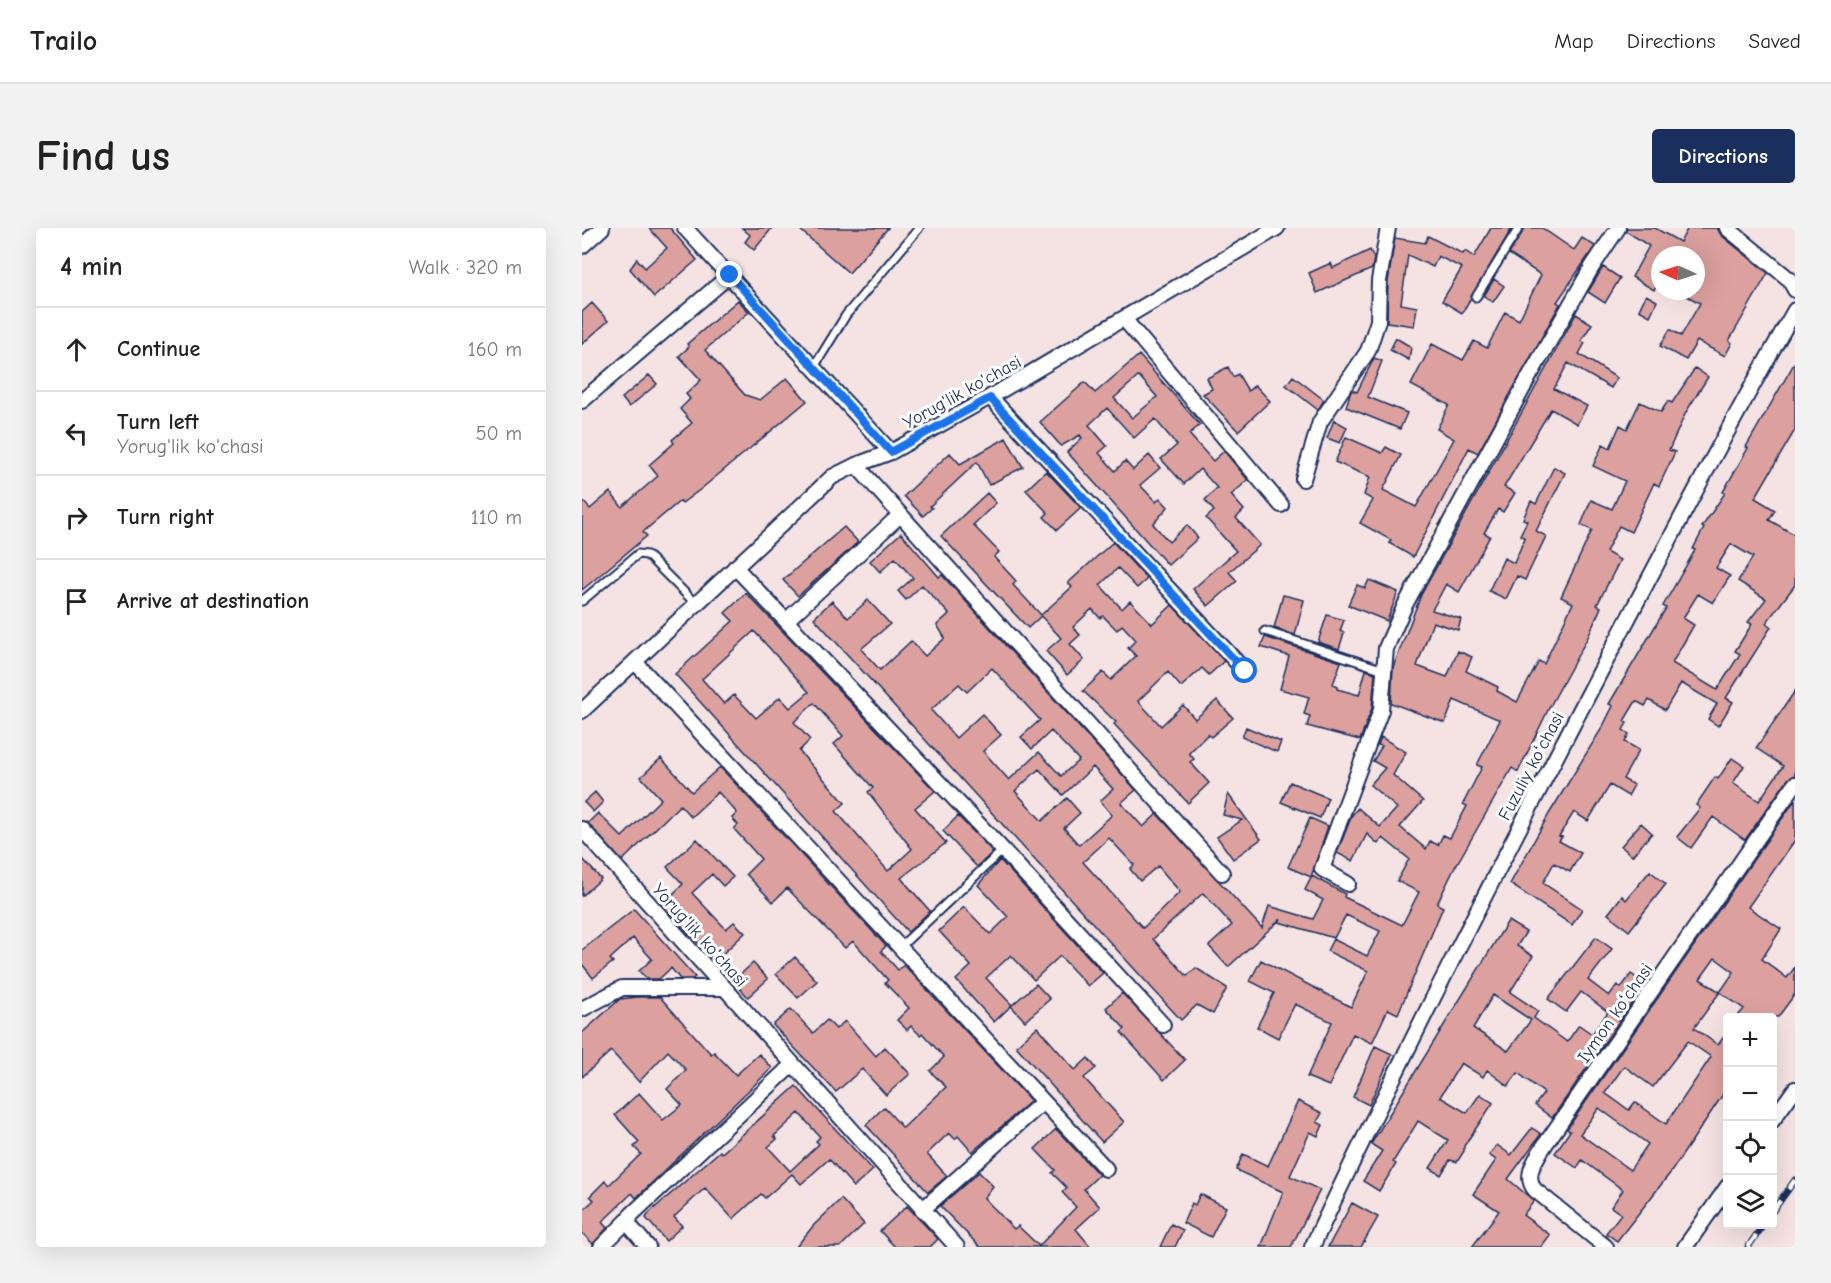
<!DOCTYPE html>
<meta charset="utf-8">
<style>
:root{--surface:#fff;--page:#f2f2f2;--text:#222;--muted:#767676;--line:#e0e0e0;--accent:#1b2f5e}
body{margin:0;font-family:"Comic Neue",sans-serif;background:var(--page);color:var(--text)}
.controls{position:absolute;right:18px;bottom:18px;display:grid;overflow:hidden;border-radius:6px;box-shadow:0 6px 24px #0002}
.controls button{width:54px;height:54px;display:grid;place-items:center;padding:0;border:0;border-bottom:2px solid var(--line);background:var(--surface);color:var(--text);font:30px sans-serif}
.compass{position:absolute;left:1069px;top:18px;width:54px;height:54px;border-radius:50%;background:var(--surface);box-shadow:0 6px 24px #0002;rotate:273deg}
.stop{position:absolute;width:18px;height:18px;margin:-14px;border:4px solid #1a73e8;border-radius:50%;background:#fff}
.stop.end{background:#1a73e8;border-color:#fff;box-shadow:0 2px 6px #0008}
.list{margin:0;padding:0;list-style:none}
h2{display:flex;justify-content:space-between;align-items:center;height:78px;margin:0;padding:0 24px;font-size:26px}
h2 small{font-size:20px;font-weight:400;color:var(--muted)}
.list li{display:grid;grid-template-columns:39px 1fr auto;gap:18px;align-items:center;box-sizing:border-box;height:84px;padding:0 24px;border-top:2px solid var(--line)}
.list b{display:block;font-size:22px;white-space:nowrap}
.list p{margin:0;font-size:20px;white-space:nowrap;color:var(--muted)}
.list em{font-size:20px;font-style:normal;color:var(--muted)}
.icon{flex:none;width:33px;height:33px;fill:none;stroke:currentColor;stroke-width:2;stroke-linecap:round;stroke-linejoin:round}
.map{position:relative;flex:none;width:1213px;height:1019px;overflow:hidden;border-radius:6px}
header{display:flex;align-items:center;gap:36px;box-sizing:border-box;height:84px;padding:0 30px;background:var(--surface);border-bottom:2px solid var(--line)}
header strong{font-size:28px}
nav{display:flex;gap:33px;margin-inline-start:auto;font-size:21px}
.intro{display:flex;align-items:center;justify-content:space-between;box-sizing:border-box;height:144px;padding:0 36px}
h1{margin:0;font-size:42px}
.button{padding:15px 27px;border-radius:6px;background:var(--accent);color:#fff;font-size:21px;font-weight:700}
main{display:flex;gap:36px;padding:0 36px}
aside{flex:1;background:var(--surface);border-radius:6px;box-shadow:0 6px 24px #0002}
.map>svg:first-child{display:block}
.building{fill:#dca19e;stroke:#1b2f5e;stroke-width:1.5;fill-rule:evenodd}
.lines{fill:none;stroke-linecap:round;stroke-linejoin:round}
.lane-casing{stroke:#1b2f5e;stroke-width:11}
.street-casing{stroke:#1b2f5e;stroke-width:18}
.lane{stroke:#fff;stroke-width:7}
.street{stroke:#fff;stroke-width:14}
.rail-casing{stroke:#1b2f5e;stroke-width:7}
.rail{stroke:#fff;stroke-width:4.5;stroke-dasharray:14;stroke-linecap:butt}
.route{stroke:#1a73e8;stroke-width:8}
.labels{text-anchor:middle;stroke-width:6;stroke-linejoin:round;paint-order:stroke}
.street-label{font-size:18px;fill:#1b2f5e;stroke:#fff}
</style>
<header>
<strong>Trailo</strong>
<nav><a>Map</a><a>Directions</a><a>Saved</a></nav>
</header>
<div class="intro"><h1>Find us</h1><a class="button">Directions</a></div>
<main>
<aside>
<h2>4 min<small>Walk · 320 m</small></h2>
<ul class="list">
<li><svg class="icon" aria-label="ahead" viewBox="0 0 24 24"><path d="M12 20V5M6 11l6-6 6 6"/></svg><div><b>Continue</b></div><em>160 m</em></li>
<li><svg class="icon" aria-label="left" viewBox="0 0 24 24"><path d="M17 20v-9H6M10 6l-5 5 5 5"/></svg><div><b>Turn left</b><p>Yorug'lik ko'chasi</p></div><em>50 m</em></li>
<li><svg class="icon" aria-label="right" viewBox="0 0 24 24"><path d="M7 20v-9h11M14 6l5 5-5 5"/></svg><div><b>Turn right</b></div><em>110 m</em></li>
<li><svg class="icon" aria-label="arrive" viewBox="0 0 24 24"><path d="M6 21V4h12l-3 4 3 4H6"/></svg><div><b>Arrive at destination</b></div></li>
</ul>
</aside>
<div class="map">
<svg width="1213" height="1019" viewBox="0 0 1213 1019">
<rect width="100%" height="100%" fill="#f4e3e2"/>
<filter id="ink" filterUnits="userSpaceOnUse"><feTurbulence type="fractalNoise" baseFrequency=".0167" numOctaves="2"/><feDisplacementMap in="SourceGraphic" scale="12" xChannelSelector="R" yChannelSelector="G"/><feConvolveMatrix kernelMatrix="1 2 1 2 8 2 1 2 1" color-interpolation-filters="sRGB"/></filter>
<g filter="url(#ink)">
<!-- building -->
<path class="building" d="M67 0H88L115 32 72 69 48 41 55 31 63 40 85 20Z
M160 0H190L172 22 163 14 168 7Z
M216 0H306L267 45Z
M909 0H930L880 85 860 73 880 40 856 28 851 39 826 27 819 76 835 79 832 98 805 94 806 54 813 10 843 15 846 8 881 26 883 23 892 29Z
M943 0H960L992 22 1000 10 1013 18 975 74 978 76 896 225 887 220 831 329 807 315 809 312 778 295 791 272 782 267 788 249 753 234 764 209 800 225 804 219 819 227 801 262 834 279 872 211 855 201 867 177 829 157 850 116 881 132 892 113 905 120 923 84 937 92 959 47 927 26Z
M1045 0H1073L1098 14 1106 0H1135L1139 7 1186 45 1147 113 1150 115 1143 128 1115 113 1104 132 1078 118 1088 101 1099 108 1118 75 1096 63H1114V27H1078V50L1072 62 1050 49 1067 18 1044 3Z
M788 22 792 30 790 41 735 65 727 45 749 35 751 40Z
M1021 39 1038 50 1023 75 1006 64Z
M912 51 922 58 911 74 902 68Z
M1064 67 1075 73 1068 88 1057 82Z
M156 72 167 84 123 122 163 167 178 172 205 150 225 173 119 261 100 275 98 273 61 304 65 308 0 362V272L8 281 28 264 40 279 76 248 67 237 92 215 90 212 110 195 98 181 108 171 104 166 119 152 97 128 107 119 105 116Z
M10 75 26 93 0 116V84Z
M994 86 1010 96 999 113 1003 115 997 126 1035 150 1029 160 986 135 972 161 1005 178 995 196 969 181 922 259 933 265 921 284 916 281 902 305 908 308 877 364 864 356 850 382 879 391 876 402 851 394 835 438 865 449 876 423 890 429 884 443 916 459 915 463 935 474 957 433 962 436 991 375 979 369 1010 302 999 297 1009 272 1030 281 1043 253 1011 238 1021 216 1028 220 1038 197 1045 201 1058 174 1079 184 1086 173 1090 175 1113 140 1126 149 1104 184 1087 222 1093 224 1077 258 1072 255 1049 304 1037 298 1024 324 1038 332 1015 377 1019 379 1006 409 967 480 936 544 930 540 872 641 855 676 861 679 816 786 806 781 790 815 771 806 747 858 725 849 750 794 713 776 696 810 675 799 692 765 668 753 679 732 769 779 786 743 745 723 751 711 785 728 798 703 764 687 752 710 697 694 699 691 646 739 627 718 650 697 621 665 571 711 605 748 614 740 645 760 631 786 615 777 599 792 232 390 250 373 266 390 286 372 308 396 279 421 298 442 329 413 343 428 363 410 355 397 367 386 340 357 324 372 316 363 331 350 313 330 298 344 288 333 319 305 357 349 360 347 554 562 539 575 561 599 575 586 680 700 687 678 731 691 741 672 723 662 730 648 763 666 762 669 820 697 837 664 815 653 827 631 801 610 796 616 785 606 771 633 755 625 770 587 776 580 798 599 815 580 788 557 803 540 791 533 800 518 796 517 799 509 824 524 811 547 841 573 818 599 844 621 848 613 856 617 861 607 868 610 885 578 881 576 900 539 895 537 918 492 872 472 863 495 809 475 811 440 839 367ZM410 440 458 492 439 509 450 521 469 503 497 532 479 548 457 524 427 552 401 523 419 507 400 486 374 510 349 482 377 456 385 464ZM511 539 531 561 518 573 530 587 497 617 482 600 498 585 485 570 460 593 433 563 457 541 481 567ZM527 610 552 637 548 641 558 653 576 638 598 664 561 700 501 634Z
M814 110 829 119 827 132 808 122Z
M557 127 618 197 607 206 631 233 642 223 666 252 649 267 662 282 654 290 678 317 647 344 655 353 626 378 611 361 654 323 624 290 632 283 623 272 635 260 618 241 602 256 579 231 595 217 573 191 552 210 525 180 507 197 525 218 517 225 533 243 543 233 551 242 567 227 578 240 558 257 574 274 578 270 586 279 571 296 587 314 605 297 616 310 586 337 485 224 500 210 498 207 479 218 458 194 503 154 513 165ZM557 148 575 169 550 190 532 170Z
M792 130 800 133 786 169 825 185 818 201 764 179 768 166 770 162 775 164Z
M1213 134V202L1173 270 1193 282 1187 292 1213 307V357L1184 395 1189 399 1144 470 1151 474 1136 498 1126 491 1135 476 1099 455 1083 482 1067 472 1063 478 1054 473 1042 493 1045 495 1041 502 1047 506 1043 514 1057 522 1041 551 1052 557 1046 568 1028 557 1006 593 992 584 977 608 980 609 977 613 999 625 988 644 972 635 961 655 1000 681 990 697 928 656 967 586 1020 500 1031 478 1027 476 1084 380 1081 378 1113 322 1111 321 1122 300 1120 299 1143 265 1141 264 1166 220 1164 219ZM1149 316 1171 329 1156 353 1184 371 1166 394 1170 396 1153 423 1158 426 1135 462 1090 435 1112 397 1101 390 1116 366 1131 375 1148 348 1134 340Z
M646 139 651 149 656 146 666 163 673 157 688 173 656 203 621 166 630 161 625 150Z
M67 147 75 156 47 179 40 170Z
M711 148 742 172 736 182 704 157Z
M752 192 765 199 758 215 745 210Z
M424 210 441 239 407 257 395 234 348 278 350 280 341 288 322 268 368 225 378 236Z
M972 239 983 245 954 303 964 308 943 352 935 348 924 371 907 363 922 330 932 335 943 310 938 307 945 293 941 291 949 273 954 276Z
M464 243 499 280 475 302 462 289 466 285 444 262Z
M405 265 414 275 391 297 417 324 412 329 434 353 431 357 459 387 490 359 486 355 531 314 565 351 555 360 536 340 518 357 540 381 548 373 570 396 590 377 642 433 627 447 620 440 599 459 586 444 556 473 579 498 601 477 613 491 635 472 651 490 629 509 626 506 607 525 612 531 608 534 627 555 606 575 532 496 534 494 501 463 521 444 529 452 554 428 546 420 554 412 540 397 535 402 521 388 518 390 510 381 491 399 498 407 488 416 502 432 485 447 464 423 479 410 459 388 446 400 359 308Z
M262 299 276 314 216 368 201 352Z
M787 352 816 364 805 393 766 377 775 357 783 360Z
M164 365 353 563 333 580 364 615 319 650 348 683 326 704 93 446 151 393 143 385ZM172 403 227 464 208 480 198 469 174 490 152 467 142 476 120 451ZM232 475 261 508 252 516 291 560 286 564 330 621 306 643 254 583 263 575 217 523 228 512 212 494Z
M701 367 722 372 713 407 692 400Z
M745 387 762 392 758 403 762 405 757 421 736 414Z
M683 409 759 434 751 456 756 458 755 461 777 467 784 442 793 445 790 480 778 512 725 498 728 488 722 486 727 469 698 461 707 428 679 419Z
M1213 463V547L1206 551 1163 612 1131 589 1109 620 1095 609 1118 580 1114 577 1133 549 1136 551 1150 530 1162 538 1151 555 1177 573 1201 538 1174 520Z
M664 499 699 514 695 524 660 509Z
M79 530 110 564 138 539 304 718 299 723 316 742 322 737 449 873 390 924 376 908 373 911 367 905 345 926 365 948 346 964 284 897 302 879 321 900 364 859 348 843 362 829 340 805 338 807 329 798 325 802 315 792 327 780 303 755 306 752 271 713 263 720 205 660 191 674 164 646 179 631 152 601 156 597 150 590 155 585 136 564 109 589 98 577 40 633 6 595 16 585 40 609 79 571 59 549Z
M708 554 746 570 738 590 699 574Z
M13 564 21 574 11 584 2 574Z
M646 566 679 611 651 631 635 609 660 592 641 587Z
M1213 572V612L1166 679 1199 701 1180 731 1205 750 1213 739V766L1196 789H1155L1162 781 1138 764 1152 744 1133 730 1118 751 1138 764 1112 800 1136 817 1146 803V859L1089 944 1035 1013 1024 1005 1039 986 1029 979 1041 962 1000 932 995 940 973 925 988 903 985 901ZM1106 813 1129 829 1084 896 1053 874 1047 882 1023 865 1042 838 1071 859ZM1017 880 1066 916 1048 942 998 906Z
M376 588 411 624 395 639 361 603Z
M728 590 746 598 729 649 706 639Z
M1059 595 1070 605 1050 628 1039 618Z
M115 611 151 649 141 658 130 646 110 665 144 701 152 694 163 705 133 733 80 677 101 656 85 639Z
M0 630 19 651 0 668Z
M418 632 521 745 506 758 478 728 452 752 429 727 404 750 430 777 412 794 374 752 389 738 357 703 382 679 408 706 426 689 396 657Z
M1068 643 1084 656 1047 703 1026 686 1040 668 1044 672Z
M52 681 113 749 110 751H98L89 740 77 751H65L57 743 70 731 51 710 28 731 31 734 11 750 0 736V722Z
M926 693 944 704 935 718 951 728 928 764 956 783 952 790 985 814 997 797 1010 806 1026 784 999 764 984 784 966 771 1014 709 1030 721 1006 752 1027 768 1035 757 1039 760 1049 746 1063 756 970 890 953 877 962 865 936 845 926 858 905 842 901 849 879 835 858 869 885 885 898 866 911 875 882 918V923L875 934 868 932 859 947 848 940 866 912 836 893 811 934 814 936 797 963 781 953 800 923 789 916ZM911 767 949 792 926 823 891 800Z
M213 729 235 753 216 770 194 746Z
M171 735 186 751 166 769 151 753Z
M454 756 468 771 443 793 429 778Z
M540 765 603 832 582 852 539 804 543 801 524 780Z
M56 769H78L129 826 132 824 154 847 177 826 190 840 54 970 50 965 20 994 25 1000 11 1016 0 1005V983L12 972 8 968 23 953 27 957 59 926 52 919 57 914 33 887 57 865 81 892 100 877 85 861 104 842 86 823 57 854 29 823 0 849V805L38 771Z
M209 781 231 805 245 792 254 801 263 793 294 828 303 819 328 846 304 867 280 841 254 864 191 797Z
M455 799 493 842 506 830 514 840 502 850 542 894 520 914 434 818Z
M793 818 810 826 787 877 771 869Z
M214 858 291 942 272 959 247 931 219 956 210 946 183 970 179 966 151 991 123 960 92 989 100 998 84 1013 64 990 68 984 138 923 140 925ZM217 885 238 909 234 913 237 916 208 943 186 919 195 911 192 908Z
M716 873 740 885 735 894 741 897 736 908 728 904 708 948 738 962 709 1019H679L701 964 654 942 661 926 686 938Z
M950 900 959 906 926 951 952 973 941 987 968 1007 959 1019H890L917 983 891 966 914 932 907 927 915 917 929 927Z
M474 901 517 947 502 961 518 979 494 1001 509 1019H398L358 978 397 944 411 958 402 970 432 1001 436 998 457 1018 494 979 480 964 485 960 470 945 473 942 453 921Z
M618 966 644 979 629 1009 601 995 610 975 613 977Z
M259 971 282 996 258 1019H214L232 997Z
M770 975 796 989 779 1019H746Z
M325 978 356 1011 348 1019H313L298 1003Z
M589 996 601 1002 593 1019H578Z"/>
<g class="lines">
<defs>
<path id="lane" d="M894 69 937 0
M232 139 264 87 337 0
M0 373 56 326 65 327 114 376
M683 403 802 442
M318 719 421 622"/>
<path id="street" d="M103 0 309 224
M1145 0 1207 51 1213 62
M0 18 20 0
M543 92 699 277
M408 169 663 443
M0 173 148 47
M274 237 640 645
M721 251 738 194 786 123 796 93 797 53 806 0
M153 339 421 622 581 797
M205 392 318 287
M54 435 524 941
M0 483 250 249 274 237 309 224 408 169 695 0
M0 601 375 1019
M766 656 740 641 799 482 804 420 823 377 947 149 1010 39 1036 0
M0 781 40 760H141
M1190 893 1213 861
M340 982 461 874
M19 1019 46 992
M66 1019 47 997 48 988 210 837
M730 1019C824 819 925 623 1027 427 1088 311 1148 195 1213 82
M1024 1019 953 962C941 948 954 931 962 918L1213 556
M1103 1019 1146 958"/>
</defs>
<!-- lane casing -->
<use href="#lane" class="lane-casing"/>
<!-- street casing -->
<use href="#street" class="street-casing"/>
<!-- lane -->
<use href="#lane" class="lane"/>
<!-- street -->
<use href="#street" class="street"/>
<defs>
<path id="rail" d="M1190 984 1213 952
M1166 1019 1182 996"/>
</defs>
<!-- rail casing -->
<use href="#rail" class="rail-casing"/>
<!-- rail -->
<use href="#rail" class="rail"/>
</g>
</g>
<g class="lines" filter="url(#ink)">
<!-- route -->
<path class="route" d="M148 47 309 224 408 170 663 443"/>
</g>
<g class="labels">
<!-- street labels -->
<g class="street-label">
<text transform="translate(380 164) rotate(-29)" y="6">Yorug'lik ko'chasi</text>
<text transform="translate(949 538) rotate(-62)" y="6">Fuzuliy koʻchasi</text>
<text transform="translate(118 707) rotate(48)" y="6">Yorug'lik ko'chasi</text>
<text transform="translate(1033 785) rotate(-55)" y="6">Iymon koʻchasi</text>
</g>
</g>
</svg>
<div class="controls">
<button>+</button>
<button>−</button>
<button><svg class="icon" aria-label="locate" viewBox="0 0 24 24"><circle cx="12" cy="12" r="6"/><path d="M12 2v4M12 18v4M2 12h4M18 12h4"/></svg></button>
<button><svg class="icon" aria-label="layers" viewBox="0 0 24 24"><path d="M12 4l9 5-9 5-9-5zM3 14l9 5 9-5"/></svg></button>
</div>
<svg class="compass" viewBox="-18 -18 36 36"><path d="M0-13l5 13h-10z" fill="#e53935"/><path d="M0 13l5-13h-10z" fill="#767676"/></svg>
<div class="stop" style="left:663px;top:443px"></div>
<div class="stop end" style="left:148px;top:47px"></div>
</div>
</main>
